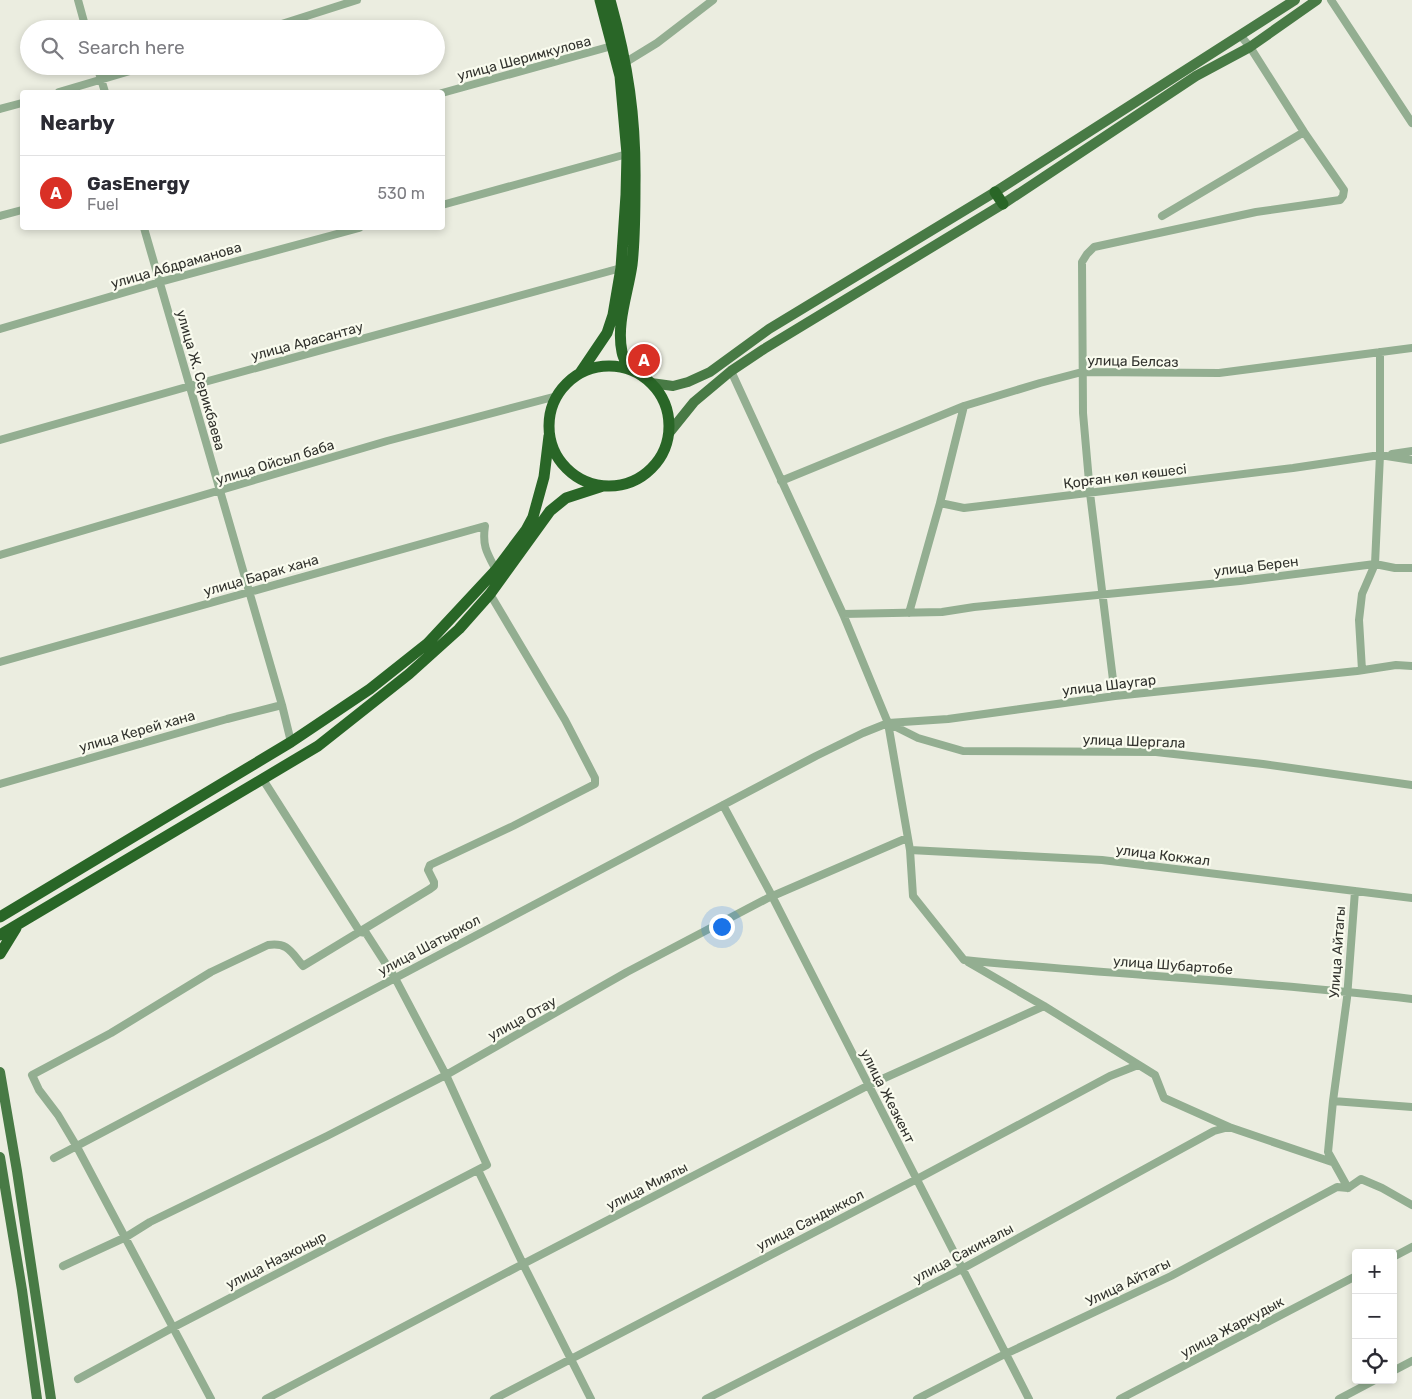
<!DOCTYPE html>
<meta charset="utf-8">
<style>
:root{--surface:#fff;--page:#f2f2f3;--text:#2b2b33;--muted:#7c7c81;--line:#e1e1e2;--accent:#d93025}
body{margin:0;font-family:Rubik,sans-serif;background:var(--page);color:var(--text)}
.controls{position:absolute;right:15px;bottom:15px;display:grid;overflow:hidden;border-radius:5px;box-shadow:0 2px 8px #0003}
.controls button{width:45px;height:45px;display:grid;place-items:center;padding:0;border:0;border-bottom:1px solid var(--line);background:var(--surface);color:var(--text);font:25px sans-serif}
.you{position:absolute;left:721px;top:926px;width:18px;height:18px;margin:-12px;border:4px solid #fff;border-radius:50%;background:#1a73e8;box-shadow:0 0 0 8px #1a73e833}
.badge{display:grid;place-items:center;width:32px;height:32px;border-radius:50%;background:var(--accent);color:#fff;font-size:16px;font-weight:700}
.pin{position:absolute;translate:-50% -50%;border:2px solid #fff;box-shadow:0 1px 5px #0006}
.list{margin:0;padding:0;list-style:none}
h2{display:flex;justify-content:space-between;align-items:center;height:65px;margin:0;padding:0 20px;font-size:21px}
h2 small{font-size:16px;font-weight:400;color:var(--muted)}
.list li{display:grid;grid-template-columns:32px 1fr auto;gap:15px;align-items:center;box-sizing:border-box;height:75px;padding:0 20px;border-top:1px solid var(--line)}
.list b{display:block;font-size:19px;white-space:nowrap}
.list p{margin:0;font-size:16px;white-space:nowrap;color:var(--muted)}
.list em{font-size:16px;font-style:normal;color:var(--muted)}
.icon{flex:none;width:28px;height:28px;fill:none;stroke:currentColor;stroke-width:2;stroke-linecap:round;stroke-linejoin:round}
.map{position:relative;flex:none;width:1412px;height:1399px;overflow:hidden}
.search{position:absolute;background:var(--surface);box-shadow:0 2px 8px #0003;left:20px;top:20px;width:425px;height:55px;display:flex;align-items:center;gap:12px;box-sizing:border-box;padding:0 18px;border-radius:28px;color:var(--muted);font-size:19px}
.panel{position:absolute;background:var(--surface);box-shadow:0 2px 8px #0003;left:20px;top:90px;width:425px;height:140px;border-radius:5px}
.map>svg:first-child{display:block}
.lines{fill:none;stroke-linecap:round;stroke-linejoin:round}
.minor{stroke:#93ae91;stroke-width:8}
.major{stroke:#487a45;stroke-width:10}
.highway{stroke:#296627;stroke-width:11}
.labels{text-anchor:middle;stroke-width:4.5;stroke-linejoin:round;paint-order:stroke}
.street-label{font-size:14px;fill:#32332e;stroke:#f9fbee}
</style>
<div class="map">
<svg width="1412" height="1399" viewBox="0 0 1412 1399">
<rect width="100%" height="100%" fill="#ebede0"/>
<g class="lines">
<!-- minor -->
<path class="minor" d="M78 0 86 29
M1331 0 1412 123
M266 29 357 0
M626 62 657 43 713 0
M97 66 105 92
M59 92 147 66
M442 93 612 46
M0 109 22 103
M442 205 627 154
M0 216 22 210
M1162 216 1304 132
M144 228 282 705 291 742
M0 329 160 282 359 228
M731 371 843 614 888 723 910 850 913 896 964 960C1113 975 1263 981 1412 999
M964 406 940 503 964 508 1293 468 1380 455 1412 460
M0 440 190 386 621 268
M1392 454 1412 451
M781 481 964 406 1040 383 1082 372 1219 373 1412 348
M0 555 387 441 557 396
M909 613 940 503
M843 614 942 612 974 607 1240 581 1375 564 1395 568H1412
M0 662 485 526C482 546 487 553 496 570
M1362 670 1359 620 1362 594 1375 564 1380 455V352
M1115 696 1090 493 1083 413 1082 262 1087 254 1094 247 1256 212 1340 200 1343 196 1344 190 1304 132 1250 47 1240 35
M890 724 918 738 963 751 1156 752 1263 764 1412 785
M0 784 227 719 282 705
M723 805 772 896 1029 1399
M910 850 1102 860 1412 898
M1355 891 1347 998 1333 1101 1328 1152 1348 1188 1361 1179 1382 1188 1412 1205
M968 962 1044 1006 1155 1075 1164 1098 1229 1127 1332 1162
M1333 1101 1412 1107
M54 1158 816 756 863 733 888 723 948 719 1115 696 1357 671 1396 665 1412 666
M478 1170 523 1264 591 1399
M1393 1257 1412 1247
M63 1266 126 1237 150 1222 327 1136 446 1075 627 972 768 898 907 838
M1393 1371 1412 1361
M78 1379 174 1327 487 1165 446 1075 395 978 366 933 360 932 262 778
M211 1399 77 1147 58 1115 39 1090 32 1075 111 1033 211 972 268 945C288 942 291 952 303 966L430 889 434 886V882L428 870 430 865 513 826 595 784V778L565 720 490 594
M266 1399 523 1264 869 1085 1044 1006
M494 1399 917 1179 1110 1076 1138 1065
M706 1399 958 1271 1214 1131 1229 1127
M917 1399 999 1357 1171 1276 1337 1187 1348 1188
M1120 1399 1356 1276
M1339 1399 1375 1380"/>
<!-- major -->
<path class="major" d="M651 383 673 386 688 382 710 372 769 329 995 192 1295 0
M669 433 694 402 731 371 764 349 1003 204 1196 76 1250 47 1317 0
M0 1072 17 1171 51 1399
M0 1157 22 1290 37 1399"/>
<!-- highway -->
<path class="highway" d="M610 0C628 64 636 118 635 185 635 211 635 239 632 265 628 293 616 324 622 352 623 358 627 364 629 369
M995 192 1003 204
M549 426a60 60 0 1 1 120 0a60 60 0 1 1-120 0Z
M580 373 607 333 613 315 621 268 626 195 627 154 620 76 600 0
M0 917 291 742 370 689 428 643 496 570 526 530 533 517 544 477 549 436
M0 935 318 746 409 674 459 629 490 594 550 511 566 498 603 486
M0 954 16 928"/>
</g>
<g class="labels">
<!-- street labels -->
<g class="street-label">
<text transform="translate(524 58) rotate(-15)" y="5">улица Шеримкулова</text>
<text transform="translate(176 265) rotate(-16)" y="5">улица Абдраманова</text>
<text transform="translate(307 341) rotate(-15)" y="5">улица Арасантау</text>
<text transform="translate(1133 361) rotate(1)" y="5">улица Белсаз</text>
<text transform="translate(201 380) rotate(74)" y="5">улица Ж. Серикбаева</text>
<text transform="translate(275 462) rotate(-17)" y="5">улица Ойсыл баба</text>
<text transform="translate(1125 476) rotate(-7)" y="5">Қорған көл көшесі</text>
<text transform="translate(1256 566) rotate(-7)" y="5">улица Берен</text>
<text transform="translate(261 575) rotate(-16)" y="5">улица Барак хана</text>
<text transform="translate(1109 685) rotate(-7)" y="5">улица Шаугар</text>
<text transform="translate(137 731) rotate(-16)" y="5">улица Керей хана</text>
<text transform="translate(1134 741) rotate(2)" y="5">улица Шергала</text>
<text transform="translate(1163 855) rotate(7)" y="5">улица Кокжал</text>
<text transform="translate(429 945) rotate(-28)" y="5">улица Шатыркол</text>
<text transform="translate(1337 952) rotate(-86)" y="5">Улица Айтагы</text>
<text transform="translate(1173 965) rotate(4)" y="5">улица Шубартобе</text>
<text transform="translate(522 1018) rotate(-29)" y="5">улица Отау</text>
<text transform="translate(888 1096) rotate(63)" y="5">улица Жезкент</text>
<text transform="translate(647 1186) rotate(-27)" y="5">улица Миялы</text>
<text transform="translate(810 1220) rotate(-27)" y="5">улица Сандыккол</text>
<text transform="translate(963 1253) rotate(-28)" y="5">улица Сакиналы</text>
<text transform="translate(276 1260) rotate(-27)" y="5">улица Назконыр</text>
<text transform="translate(1128 1282) rotate(-26)" y="5">Улица Айтагы</text>
<text transform="translate(1232 1327) rotate(-28)" y="5">улица Жаркудык</text>
</g>
</g>
</svg>
<div class="controls">
<button>+</button>
<button>−</button>
<button><svg class="icon" aria-label="locate" viewBox="0 0 24 24"><circle cx="12" cy="12" r="6"/><path d="M12 2v4M12 18v4M2 12h4M18 12h4"/></svg></button>
</div>
<div class="you"></div>
<div class="pin badge" style="left:644px;top:360px">A</div>
<div class="search"><svg class="icon" aria-label="search" viewBox="0 0 24 24"><circle cx="10" cy="10" r="6"/><path d="M15 15l6 6"/></svg>Search here</div>
<section class="panel">
<h2>Nearby<small></small></h2>
<ul class="list">
<li><span class="badge">A</span><div><b>GasEnergy</b><p>Fuel</p></div><em>530 m</em></li>
</ul>
</section>
</div>
